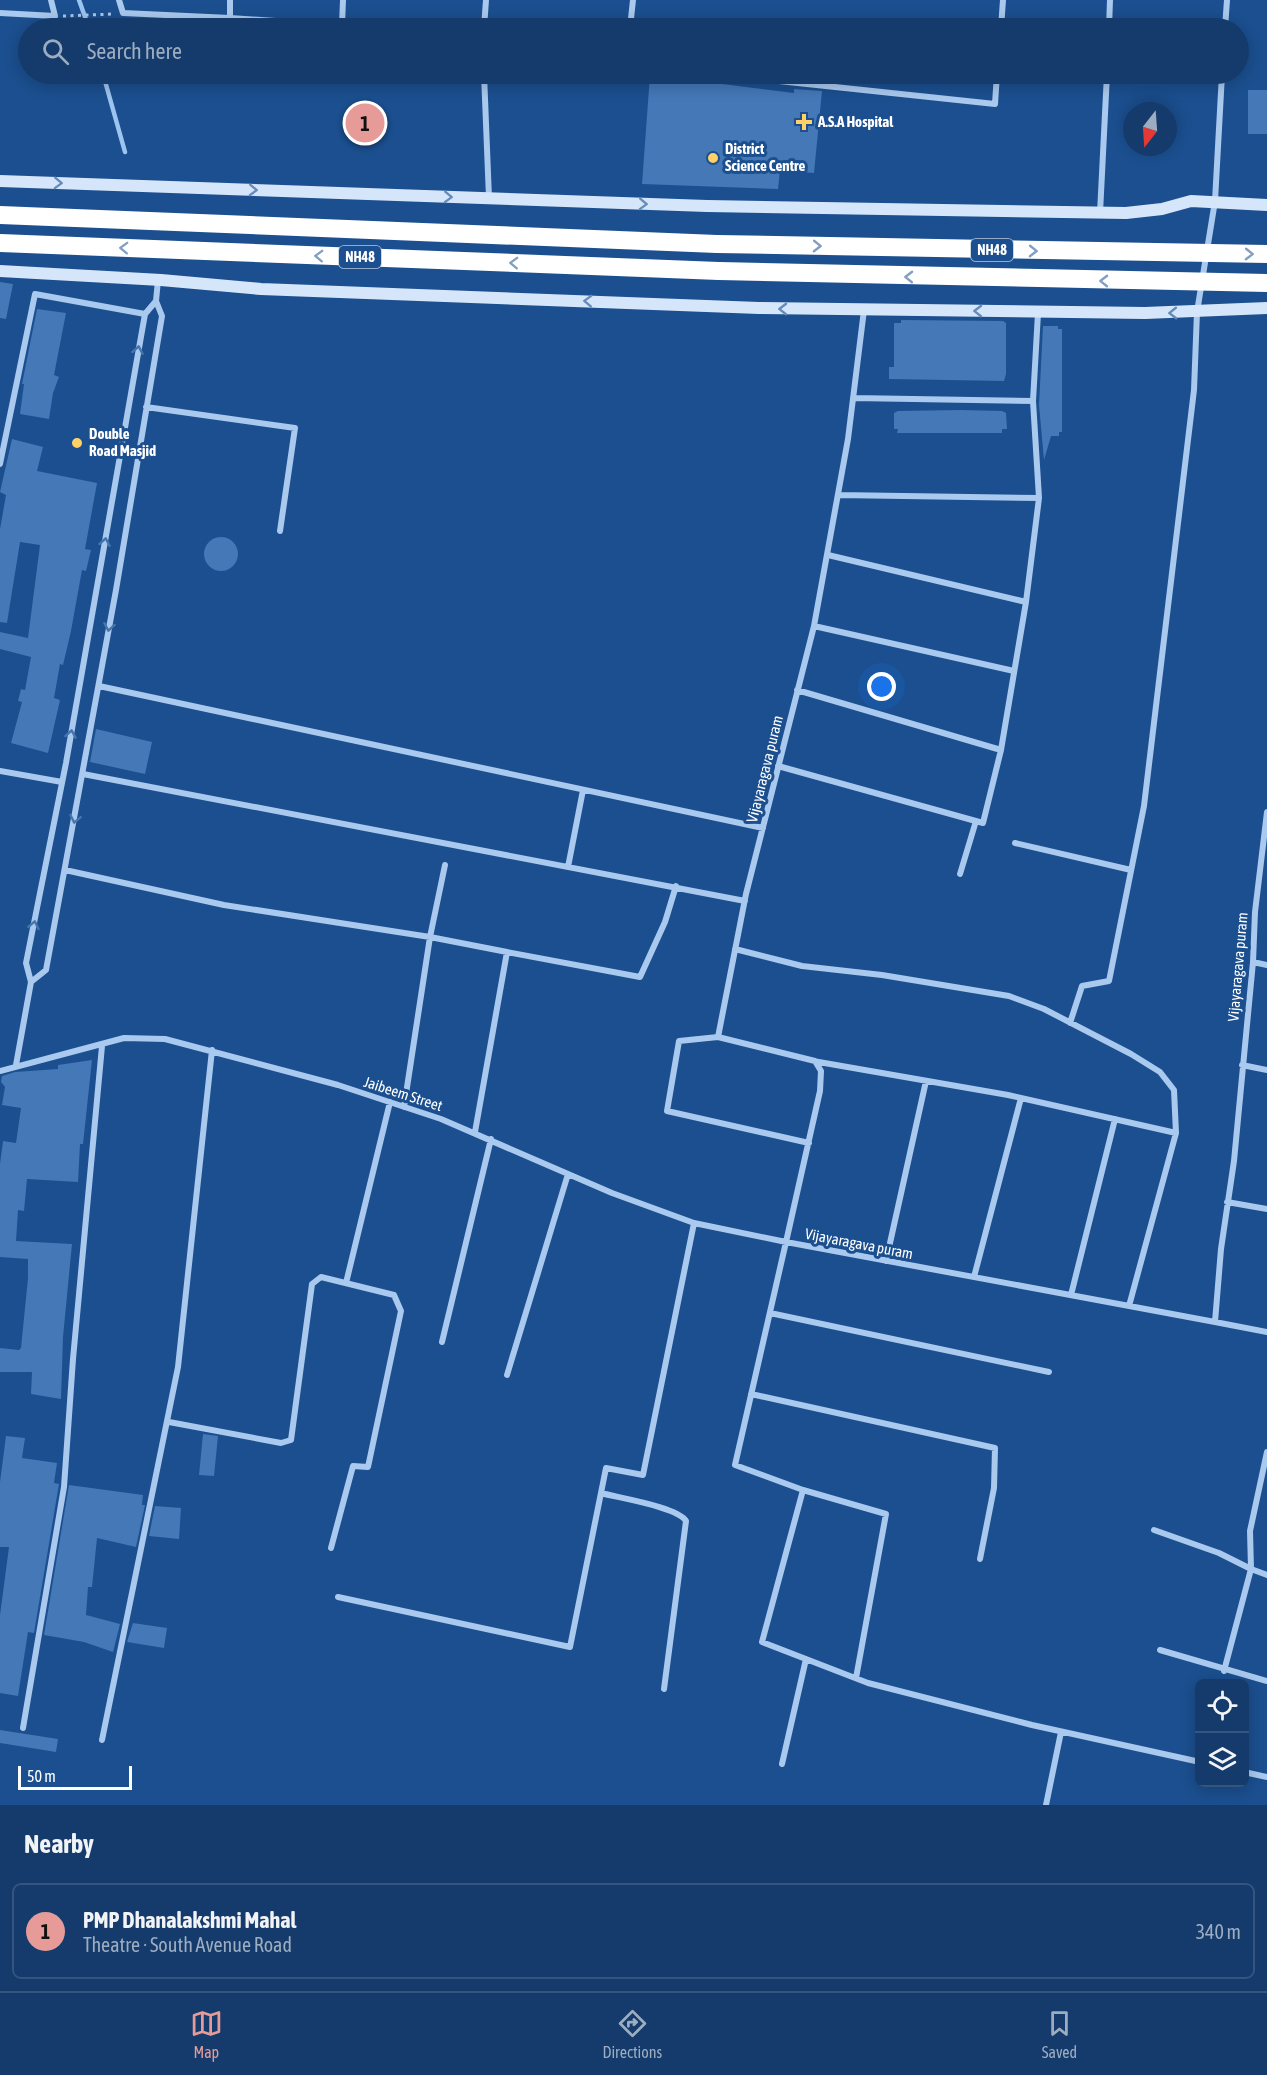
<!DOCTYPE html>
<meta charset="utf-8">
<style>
:root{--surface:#143b6b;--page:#1d4271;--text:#f1f3f6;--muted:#9dadc1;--line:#33557e;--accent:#e69b98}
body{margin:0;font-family:"Asap Condensed",sans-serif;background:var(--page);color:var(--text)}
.controls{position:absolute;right:18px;bottom:18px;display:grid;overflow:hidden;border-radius:9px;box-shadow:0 3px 15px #0003}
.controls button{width:54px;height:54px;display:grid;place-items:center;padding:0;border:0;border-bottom:2px solid var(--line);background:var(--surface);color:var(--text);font:30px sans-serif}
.compass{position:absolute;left:1123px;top:102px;width:54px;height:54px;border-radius:50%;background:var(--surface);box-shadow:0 3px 15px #0003;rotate:197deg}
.scale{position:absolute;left:18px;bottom:15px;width:114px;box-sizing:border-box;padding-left:6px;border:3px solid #fff;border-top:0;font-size:16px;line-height:21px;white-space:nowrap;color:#fff;-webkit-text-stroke:4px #1b4f8f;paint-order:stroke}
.you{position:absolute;left:882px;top:687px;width:21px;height:21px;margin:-15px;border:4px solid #fff;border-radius:50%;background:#1a73e8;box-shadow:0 0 0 9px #1a73e833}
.badge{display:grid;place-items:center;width:39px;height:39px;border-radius:50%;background:var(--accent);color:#111;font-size:20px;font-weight:700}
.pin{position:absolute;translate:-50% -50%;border:3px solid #fff;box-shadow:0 2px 6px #0006}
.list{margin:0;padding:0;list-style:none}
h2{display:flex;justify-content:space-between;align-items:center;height:78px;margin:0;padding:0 24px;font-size:26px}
h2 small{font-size:20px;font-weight:400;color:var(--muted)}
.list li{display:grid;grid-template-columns:39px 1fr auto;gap:18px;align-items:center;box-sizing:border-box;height:96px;margin:0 12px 12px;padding:0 12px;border:2px solid var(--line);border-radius:9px}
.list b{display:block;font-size:22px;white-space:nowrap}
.list p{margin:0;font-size:20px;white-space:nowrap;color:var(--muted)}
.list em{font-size:20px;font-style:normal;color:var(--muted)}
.icon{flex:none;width:33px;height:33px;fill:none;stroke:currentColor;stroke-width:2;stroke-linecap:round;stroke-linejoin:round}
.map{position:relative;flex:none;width:1267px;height:1805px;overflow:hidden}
.search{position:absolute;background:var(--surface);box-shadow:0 3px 15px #0003;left:18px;right:18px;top:18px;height:66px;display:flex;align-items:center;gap:15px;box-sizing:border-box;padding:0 21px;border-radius:33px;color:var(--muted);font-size:22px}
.sheet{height:186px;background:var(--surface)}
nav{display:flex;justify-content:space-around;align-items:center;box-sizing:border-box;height:84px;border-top:2px solid var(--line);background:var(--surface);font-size:16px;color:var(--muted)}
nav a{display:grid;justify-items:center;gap:3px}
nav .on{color:var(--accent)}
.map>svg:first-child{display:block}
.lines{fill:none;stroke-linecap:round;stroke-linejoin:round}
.stream{stroke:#9cc4f0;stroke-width:4.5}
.building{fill:#4478b7}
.path{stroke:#a9c9ee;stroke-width:3;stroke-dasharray:3 4.5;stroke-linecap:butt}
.street{stroke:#a9c9ee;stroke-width:6}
.secondary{stroke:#d6e6fa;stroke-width:12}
.highway{stroke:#fff;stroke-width:18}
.highway-bridge{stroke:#fff;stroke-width:18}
.oneway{stroke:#668bba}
.oneway2{stroke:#829ec1}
.oneway3{stroke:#4674ac}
.poi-dot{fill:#ffd166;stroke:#1b4f8f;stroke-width:2}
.labels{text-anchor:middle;stroke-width:6;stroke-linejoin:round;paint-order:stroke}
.shield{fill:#1b4f8f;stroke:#bbcadd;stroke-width:1.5}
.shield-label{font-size:14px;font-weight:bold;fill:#fff}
.poi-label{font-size:15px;font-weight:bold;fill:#fff;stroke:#1b4f8f;text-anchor:start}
.street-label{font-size:15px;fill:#fff;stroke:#1b4f8f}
</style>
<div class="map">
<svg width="1267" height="1805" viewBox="0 0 1267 1805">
<rect width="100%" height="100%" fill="#1b4f8f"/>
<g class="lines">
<!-- stream -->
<path class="stream" d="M79 0 89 28
M103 74 125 152"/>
</g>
<!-- building -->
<path class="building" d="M650 75 794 93V89L822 91 814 173 780 170 778 189 642 184Z
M1248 90H1267V134H1248Z
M0 282 13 284 6 319 0 318Z
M37 309 66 313 54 375 59 377 53 393 49 419 20 414 24 384H22Z
M901 320 1003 321 1006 323V374L1004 381 889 379V367H894V323H901Z
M1043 326H1058V329H1062V432H1059V436H1051L1044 460 1039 405Z
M961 410 1002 411 1006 413 1007 429H1002V433H897L898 429H894V413L898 411Z
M12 439 43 447 37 471 97 483 85 549 91 550 86 571 82 570 71 631 63 665 60 664 54 698 60 700 48 753 11 743 22 702 18 701 21 689 25 690 31 657 0 649V632L28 638 40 545 20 542 7 623 0 622V529L6 495 0 492Z
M204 554a17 17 0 1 1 34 0a17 17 0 1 1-34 0Z
M96 729 152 742 145 774 90 762Z
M92 1060 83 1144H80L78 1182 27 1179 24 1211 18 1210 16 1241 72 1244 63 1337 61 1399 31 1394 32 1372H0V1348L19 1350 21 1348 28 1278V1259L0 1257V1164L3 1141 16 1143 21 1108 2 1105 5 1087 1 1082 2 1076 15 1072 58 1069V1065Z
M203 1434 218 1436 214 1476 199 1475Z
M6 1436 25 1438 22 1458 57 1463 54 1483 59 1484 34 1633 28 1632 18 1696 0 1693V1615L9 1547H0V1482Z
M69 1485 143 1495 142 1505H145L136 1547 97 1538 92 1587H88L86 1615 120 1624 113 1652 84 1642 44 1635Z
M155 1506 181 1508 179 1539 149 1536Z
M133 1623 167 1628 164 1648 127 1642Z
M0 1730 58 1739 56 1752 0 1743Z"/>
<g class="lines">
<!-- path -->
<path class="path" d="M63 16 113 14"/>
<!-- street -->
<path class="street" d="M119 0 123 13 230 18V0
M0 13 55 16 51 0
M230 18 378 28
M342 25 343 0
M484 28 486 0
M630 28 633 0
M1001 28 1003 0
M1109 28 1110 0
M1225 28 1227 0
M484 74 489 198
M713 74 995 104 997 74
M1100 213 1107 74
M853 398 1033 401
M146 407 295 428 280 531
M0 464 35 294 145 314
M838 495 1039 498 1033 401 1038 313
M828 555 1026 602 1001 750
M1026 602 1039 498
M814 626 848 439 864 310
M1014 671 814 626 746 894 718 1037 815 1061 821 1071 820 1091 786 1242 1215 1322 1221 1249 1234 1161 1253 962 1255 912 1267 812
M99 686 763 828
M778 766 983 823 1001 750 797 690
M0 771 62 782
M83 774 745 901
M1015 843 1131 870
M445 865 430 937 507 952 475 1132
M568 867 583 790
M65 870 224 905 430 937 404 1107
M960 874 976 821
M735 949 802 966 882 975 1009 996 1044 1009 1131 1054 1160 1072 1174 1090 1176 1133 1008 1095 813 1061
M507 952 640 977 665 922 676 886
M1253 962 1267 965
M31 982 46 970 116 590 162 316 156 301 158 280
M1070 1023 1082 986 1109 981 1144 806 1194 390 1197 312 1215 201 1222 74
M718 1037 679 1041 667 1111 809 1143
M16 1065 31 982 26 963 66 763 145 314 156 301
M1242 1065 1267 1070
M0 1071 124 1038 165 1039 338 1085 441 1119 612 1193 694 1223 786 1242 735 1465 803 1490 762 1642 868 1683 1032 1725 1200 1762
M1227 1202 1267 1209
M886 1261 926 1081
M974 1277 1021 1098
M346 1283 390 1102
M1071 1295 1115 1119
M1129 1306 1176 1133
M770 1313 1049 1372
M1215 1322 1267 1332
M442 1342 491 1139
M507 1375 568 1174
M751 1394 995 1448 994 1488 980 1559
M169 1422 281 1443 291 1440 312 1284 321 1277 394 1295 401 1311 368 1467 353 1466 331 1548
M1267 1452 1250 1531 1251 1569 1267 1575
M803 1490 886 1514 856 1678
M601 1493C619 1498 678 1507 686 1521L664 1689
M1154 1530 1219 1553 1251 1569 1224 1671
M338 1597 570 1647 606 1468 643 1475 694 1223
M1160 1650 1267 1681
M23 1728 64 1487 73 1359 102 1046
M102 1740 178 1367 212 1050
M782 1764 806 1659
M1244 1772 1267 1777
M1046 1805 1061 1732"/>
<!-- secondary -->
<path class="secondary" d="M0 181 707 206 1126 213 1162 209 1191 201 1267 205
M0 271 161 280 261 289 759 308 1145 313 1267 308"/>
<!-- highway -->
<path class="highway" d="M0 215 717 244
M0 243 719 271"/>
<!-- highway-bridge -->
<path class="highway-bridge" d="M717 244 1267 254
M719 271 1267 283"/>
</g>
<!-- one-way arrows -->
<defs><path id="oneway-chevron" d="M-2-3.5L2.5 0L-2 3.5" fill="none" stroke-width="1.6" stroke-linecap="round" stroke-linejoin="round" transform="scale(1.5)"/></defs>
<g class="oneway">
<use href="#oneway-chevron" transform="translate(58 183) rotate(2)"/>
<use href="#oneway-chevron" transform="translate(253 190) rotate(2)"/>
<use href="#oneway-chevron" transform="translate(448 197) rotate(2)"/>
<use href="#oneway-chevron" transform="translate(643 204) rotate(2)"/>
<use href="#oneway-chevron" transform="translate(588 301) rotate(-178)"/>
<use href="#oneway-chevron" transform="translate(783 309) rotate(-179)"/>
<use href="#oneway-chevron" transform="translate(978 311) rotate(-179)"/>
<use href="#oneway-chevron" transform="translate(1173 313) rotate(179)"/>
</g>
<g class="oneway2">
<use href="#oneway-chevron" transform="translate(817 246) rotate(1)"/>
<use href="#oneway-chevron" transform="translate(124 248) rotate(-178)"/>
<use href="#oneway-chevron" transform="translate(1033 251) rotate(1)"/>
<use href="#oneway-chevron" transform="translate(1249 254) rotate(1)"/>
<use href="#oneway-chevron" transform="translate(319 256) rotate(-178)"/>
<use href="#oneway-chevron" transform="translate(514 263) rotate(-178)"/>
<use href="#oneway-chevron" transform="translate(909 277) rotate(-179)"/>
<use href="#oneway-chevron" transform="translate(1104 281) rotate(-179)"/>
</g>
<g class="oneway3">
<use href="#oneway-chevron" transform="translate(138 350) rotate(-80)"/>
<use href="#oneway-chevron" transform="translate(105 542) rotate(-80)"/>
<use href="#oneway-chevron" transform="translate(109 627) rotate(100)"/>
<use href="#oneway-chevron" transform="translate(71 734) rotate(-81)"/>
<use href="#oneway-chevron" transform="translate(75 819) rotate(101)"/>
<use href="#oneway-chevron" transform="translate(34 925) rotate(-78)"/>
</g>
<!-- markers -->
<g class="poi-dot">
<path d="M801 113h6v6h6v6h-6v6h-6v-6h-6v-6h6z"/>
<circle cx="713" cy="158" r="6"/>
<circle cx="77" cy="443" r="6"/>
</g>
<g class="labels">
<!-- shield labels -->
<g class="shield">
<rect x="971" y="239" width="42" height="22" rx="4.5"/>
<rect x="339" y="246" width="42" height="22" rx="4.5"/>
</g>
<g class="shield-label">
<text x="992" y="255">NH48</text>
<text x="360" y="262">NH48</text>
</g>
<!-- poi labels -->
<g class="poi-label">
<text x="818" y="127">A.S.A Hospital</text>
<text x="725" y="154">District<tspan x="725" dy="17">Science Centre</tspan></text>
<text x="89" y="439">Double<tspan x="89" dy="17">Road Masjid</tspan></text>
</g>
<!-- street labels -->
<g class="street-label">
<text transform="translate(765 769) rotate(-76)" y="5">Vijayaragava puram</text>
<text transform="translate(1238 967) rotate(-85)" y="5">Vijayaragava puram</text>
<text transform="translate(403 1094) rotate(18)" y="5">Jaibeem Street</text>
<text transform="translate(859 1244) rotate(11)" y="5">Vijayaragava puram</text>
</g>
</g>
</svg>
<div class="controls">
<button><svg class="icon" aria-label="locate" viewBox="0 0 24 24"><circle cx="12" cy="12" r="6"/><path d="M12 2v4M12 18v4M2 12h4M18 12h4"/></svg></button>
<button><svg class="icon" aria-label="layers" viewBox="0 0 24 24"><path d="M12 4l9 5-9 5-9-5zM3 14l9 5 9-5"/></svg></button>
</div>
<svg class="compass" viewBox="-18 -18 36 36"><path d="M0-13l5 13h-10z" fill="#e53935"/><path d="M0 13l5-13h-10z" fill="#9dadc1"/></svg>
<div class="scale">50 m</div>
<div class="you"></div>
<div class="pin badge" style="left:365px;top:123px">1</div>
<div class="search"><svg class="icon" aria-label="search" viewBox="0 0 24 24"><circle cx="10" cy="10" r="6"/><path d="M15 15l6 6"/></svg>Search here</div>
</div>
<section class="sheet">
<h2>Nearby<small></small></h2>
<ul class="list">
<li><span class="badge">1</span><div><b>PMP Dhanalakshmi Mahal</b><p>Theatre · South Avenue Road</p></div><em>340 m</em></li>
</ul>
</section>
<nav>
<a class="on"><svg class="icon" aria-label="map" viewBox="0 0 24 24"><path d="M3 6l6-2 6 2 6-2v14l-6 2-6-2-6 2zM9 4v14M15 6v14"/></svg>Map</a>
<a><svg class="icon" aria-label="directions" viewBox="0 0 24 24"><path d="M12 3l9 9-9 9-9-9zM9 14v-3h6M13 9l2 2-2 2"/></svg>Directions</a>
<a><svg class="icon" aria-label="saved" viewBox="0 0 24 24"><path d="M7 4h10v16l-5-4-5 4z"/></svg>Saved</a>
</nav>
